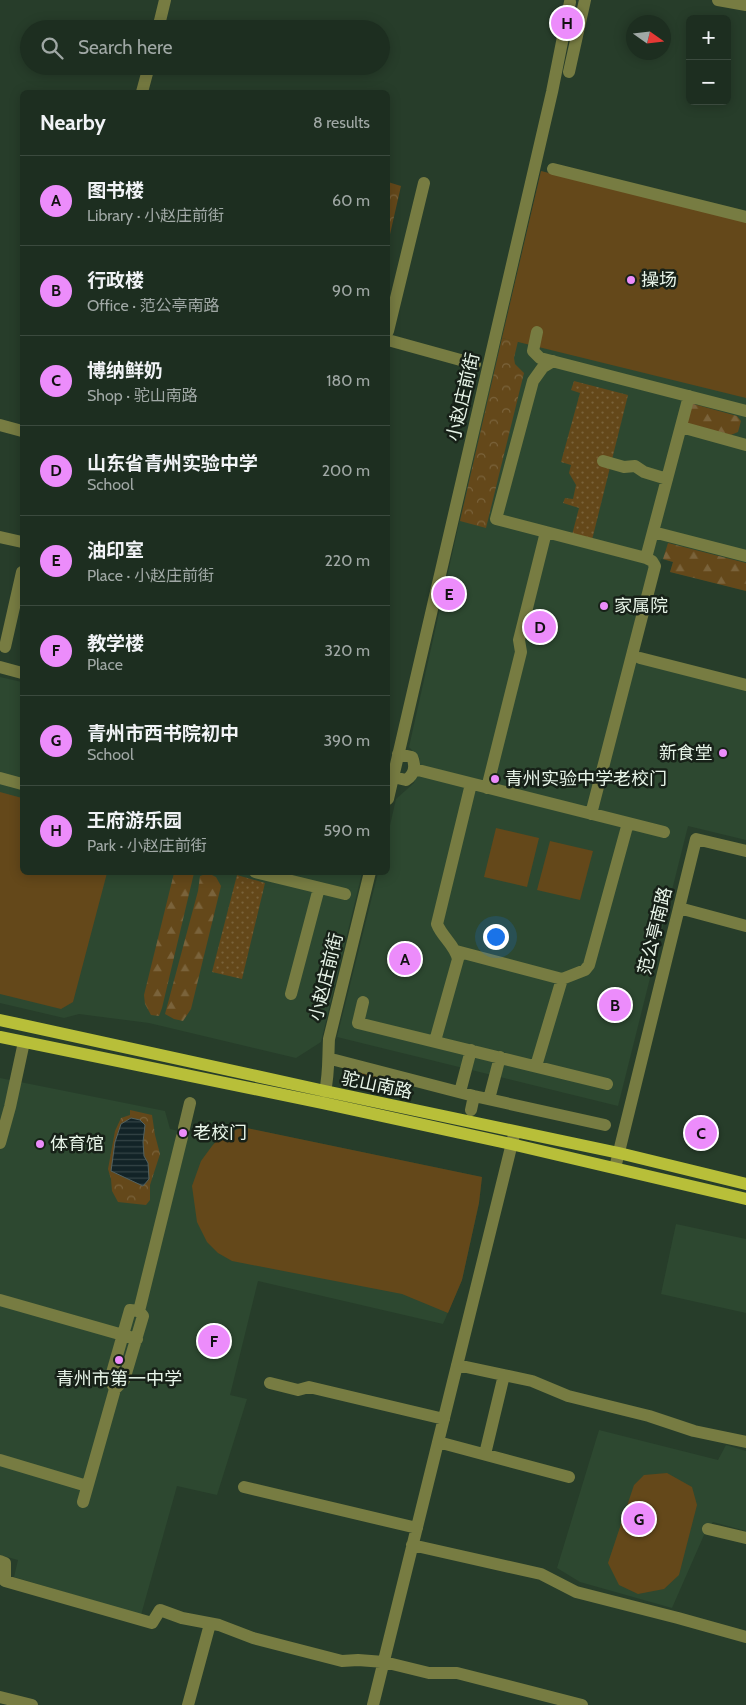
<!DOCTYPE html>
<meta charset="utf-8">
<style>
:root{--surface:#1d2e20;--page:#2a3a2d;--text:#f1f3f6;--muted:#a0a8a5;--line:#3b4a3e;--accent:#ec8cfb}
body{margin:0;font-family:Cabin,"Noto Sans SC",sans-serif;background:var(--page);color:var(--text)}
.controls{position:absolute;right:15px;top:15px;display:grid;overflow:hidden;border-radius:8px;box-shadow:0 2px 12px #0003}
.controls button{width:45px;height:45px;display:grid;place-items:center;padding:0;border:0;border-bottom:1px solid var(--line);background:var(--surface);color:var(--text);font:25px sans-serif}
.compass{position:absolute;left:626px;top:15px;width:45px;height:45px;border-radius:50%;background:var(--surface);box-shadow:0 2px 12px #0003;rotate:104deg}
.you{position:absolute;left:495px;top:936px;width:18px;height:18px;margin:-12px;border:4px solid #fff;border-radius:50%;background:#1a73e8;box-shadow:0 0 0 8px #1a73e833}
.badge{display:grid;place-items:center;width:32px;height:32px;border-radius:50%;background:var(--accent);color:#111;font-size:16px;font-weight:700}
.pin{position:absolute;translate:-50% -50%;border:2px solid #fff;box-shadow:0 1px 5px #0006}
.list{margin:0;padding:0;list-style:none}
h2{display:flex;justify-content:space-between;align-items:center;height:65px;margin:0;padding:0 20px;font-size:21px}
h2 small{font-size:16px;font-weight:400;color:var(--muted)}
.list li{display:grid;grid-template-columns:32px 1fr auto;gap:15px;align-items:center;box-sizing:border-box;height:90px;padding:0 20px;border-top:1px solid var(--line)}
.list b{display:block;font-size:19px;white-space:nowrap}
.list p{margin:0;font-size:16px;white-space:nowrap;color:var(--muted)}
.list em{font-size:16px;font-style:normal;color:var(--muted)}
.icon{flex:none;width:28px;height:28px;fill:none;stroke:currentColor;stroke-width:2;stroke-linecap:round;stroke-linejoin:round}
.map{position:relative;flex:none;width:746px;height:1705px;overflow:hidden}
.search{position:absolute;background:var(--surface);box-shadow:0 2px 12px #0003;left:20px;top:20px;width:370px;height:55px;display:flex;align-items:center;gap:12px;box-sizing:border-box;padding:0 18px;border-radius:28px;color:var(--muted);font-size:19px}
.panel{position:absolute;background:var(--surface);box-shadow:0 2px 12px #0003;left:20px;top:90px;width:370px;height:785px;border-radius:8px}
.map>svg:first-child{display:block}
.built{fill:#2d4830}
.grass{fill:url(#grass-dots)}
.forest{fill:url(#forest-firs)}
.park{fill:url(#park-crowns)}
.pitch{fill:#64481a}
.water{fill:url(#water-rules);stroke:#526261}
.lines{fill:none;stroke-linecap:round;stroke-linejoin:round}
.minor{stroke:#777c42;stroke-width:12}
.major{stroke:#b8bf39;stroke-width:12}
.poi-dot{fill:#ec8cfb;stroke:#172118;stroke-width:2}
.labels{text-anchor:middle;stroke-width:5;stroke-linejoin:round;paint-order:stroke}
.poi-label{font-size:18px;fill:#e8f5e9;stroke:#172118;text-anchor:start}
.street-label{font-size:18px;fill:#e8f5e9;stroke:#172118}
</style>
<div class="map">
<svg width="746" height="1705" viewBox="0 0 746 1705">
<defs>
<pattern id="grass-dots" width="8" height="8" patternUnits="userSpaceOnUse" patternTransform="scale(1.25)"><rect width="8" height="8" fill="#64481a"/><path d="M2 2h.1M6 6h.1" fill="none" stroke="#7a633b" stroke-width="1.8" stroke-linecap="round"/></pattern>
<pattern id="forest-firs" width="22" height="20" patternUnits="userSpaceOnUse" patternTransform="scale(1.25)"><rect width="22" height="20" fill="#64481a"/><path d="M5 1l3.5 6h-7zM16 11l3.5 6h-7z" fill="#7a633b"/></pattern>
<pattern id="park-crowns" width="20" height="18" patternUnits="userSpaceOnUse" patternTransform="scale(1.25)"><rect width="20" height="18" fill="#64481a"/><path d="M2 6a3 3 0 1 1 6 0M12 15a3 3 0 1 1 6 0" fill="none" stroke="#7a633b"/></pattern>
<pattern id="water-rules" width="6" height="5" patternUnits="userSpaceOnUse" patternTransform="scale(1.25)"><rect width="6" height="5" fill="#122327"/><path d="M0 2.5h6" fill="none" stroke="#344446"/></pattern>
</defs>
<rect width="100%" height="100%" fill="#273d2a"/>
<!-- built -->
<path class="built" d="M541 171 746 222V591L670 572 673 562 661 559 635 662 746 689V840L688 826 618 1106 337 1037 378 873 388 872V834L396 799 414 783 417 770 420 759 409 747 485 407Z
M0 677 22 682V872L362 873 321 1042 296 1058 149 1023 79 1014 64 1018 0 1003Z
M0 1078 165 1111 170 1129 196 1135 208 1120 482 1177 479 1203 462 1280 443 1324 258 1281 230 1395 247 1399 217 1495 177 1486 141 1615 14 1577 18 1560 0 1555Z
M676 1224 746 1239V1313L661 1294Z
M599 1430 718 1460 726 1445 746 1451V1531L713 1522 704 1535 672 1608 580 1582 557 1568Z"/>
<!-- grass -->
<path class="grass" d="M574 381 628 395 592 540 572 535 579 508 563 503 565 498 573 499 576 485 569 473 571 465 561 462 580 393 571 390Z
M237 875 265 883 242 979 212 972Z"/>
<!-- forest -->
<path class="forest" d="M690 403 737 416 741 421 738 432 731 435 685 423Z
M668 543 746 563V591L670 572 673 562 663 559Z
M174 873H194L162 1008 159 1016 151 1015 145 1004 144 995Z
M208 873 216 877 221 886 191 1009 183 1021 174 1019 165 1014 198 891 200 876Z
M350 1067 407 1083 402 1087H398L349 1075Z"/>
<!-- park -->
<path class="park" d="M388 182 401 186 388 243Z
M502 338 518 341 514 358 515 364 524 373 486 528 460 521Z
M130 1110 152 1115 155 1135 160 1154 150 1185V1200L146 1205 118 1202 112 1191 111 1179 108 1169 115 1131 121 1118 130 1115Z"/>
<!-- pitch -->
<path class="pitch" d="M541 171 746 222V398L502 338Z
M0 792 22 798V872L107 873 73 1002 61 1009 0 994Z
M496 828 539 838 527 887 484 877Z
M550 841 593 851 580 900 537 890Z
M242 1127 482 1177 479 1203 462 1280 448 1313 402 1294 232 1261 218 1253 207 1242 197 1222 192 1186 201 1161 212 1146 220 1137Z
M667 1473 692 1487 697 1505 679 1575 664 1589 638 1594 619 1585 608 1563 634 1485 644 1475Z"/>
<!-- water -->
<path class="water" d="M131 1118 140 1120 145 1125 143 1142 144 1156 148 1163 149 1179 143 1186 111 1171 115 1142 121 1124Z"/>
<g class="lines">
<!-- minor -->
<path class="minor" d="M718 0 746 5
M158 29 165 0
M569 72 585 0
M142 92 149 66
M553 169 746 217
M388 331 424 183
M537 332 533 351 540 358 746 411
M388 340 475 364
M553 361 543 367 533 381 496 519 646 558 652 561 655 566 591 814
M0 425 22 431
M681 427 746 445
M603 461 624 467 635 466 644 472 667 479
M653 532 746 556
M0 537 22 542
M646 558 689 396
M5 647 22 572
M640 658 746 685
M0 667 22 673
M414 769 664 832
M393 777 406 780C414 775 416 766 412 757L398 754
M0 778 22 784
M487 788 521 652 519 640 546 532
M388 799 552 92 570 2
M255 872 345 894
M679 908 746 926
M456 951 562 979
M291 994 319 888
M363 1002 358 1023 607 1084
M435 1041 458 959C455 945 442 937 437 924L471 784
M335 1060 474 1096 605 1125
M536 1066 562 979 585 970 589 965 628 823
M325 1091C329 1075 328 1057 329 1039L370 872
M460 1092 471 1050
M489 1099 500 1057
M471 1110 474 1096
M184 1128 190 1103
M0 1143 10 1107 24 1042
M615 1168 696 839 746 851
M0 1300 137 1339
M457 1365 532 1381 568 1396 649 1416 694 1431 746 1442
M270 1383 298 1390 309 1387 444 1419
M115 1389 110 1380 130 1310 139 1311
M438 1442 569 1477
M485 1454 504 1375
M0 1460 87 1486
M244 1487 417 1528
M83 1502 115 1389 124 1380 143 1316 139 1311 182 1137
M708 1529 746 1538
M412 1545 541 1574 576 1592 678 1618 746 1637
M0 1561 5 1563V1581L152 1623 160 1610 182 1618 219 1625 253 1638 342 1661 358 1660 384 1662 429 1673H457L582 1705
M0 1697 32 1705
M188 1705 210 1624
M373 1705 514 1135"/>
<!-- major -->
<path class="major" d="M0 1020 325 1091 619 1153 746 1184
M0 1037 323 1103 511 1144 746 1199"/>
</g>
<!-- markers -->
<g class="poi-dot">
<circle cx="631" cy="280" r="5"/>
<circle cx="604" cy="606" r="5"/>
<circle cx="723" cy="753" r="5"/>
<circle cx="495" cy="779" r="5"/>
<circle cx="183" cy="1133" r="5"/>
<circle cx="40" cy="1144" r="5"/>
<circle cx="119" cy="1360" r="5"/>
</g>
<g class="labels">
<!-- poi labels -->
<g class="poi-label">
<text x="641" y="286">操场</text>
<text x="614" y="612">家属院</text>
<text x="713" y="759" text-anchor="end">新食堂</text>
<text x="505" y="785">青州实验中学老校门</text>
<text x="193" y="1139">老校门</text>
<text x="50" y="1150">体育馆</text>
<text x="119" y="1385" text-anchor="middle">青州市第一中学</text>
</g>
<!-- street labels -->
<g class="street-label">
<text transform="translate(463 397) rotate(-77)" y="6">小赵庄前街</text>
<text transform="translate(655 931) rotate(-76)" y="6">范公亭南路</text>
<text transform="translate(326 977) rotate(-76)" y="6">小赵庄前街</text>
<text transform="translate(377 1085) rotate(12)" y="6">驼山南路</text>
</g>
</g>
</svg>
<div class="controls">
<button>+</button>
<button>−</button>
</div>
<svg class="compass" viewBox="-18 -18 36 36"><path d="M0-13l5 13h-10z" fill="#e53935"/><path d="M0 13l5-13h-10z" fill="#a0a8a5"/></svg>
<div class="you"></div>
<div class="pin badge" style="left:405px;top:959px">A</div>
<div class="pin badge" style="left:615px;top:1005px">B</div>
<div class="pin badge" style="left:701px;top:1133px">C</div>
<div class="pin badge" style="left:540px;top:627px">D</div>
<div class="pin badge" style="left:449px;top:594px">E</div>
<div class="pin badge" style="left:214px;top:1341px">F</div>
<div class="pin badge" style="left:639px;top:1519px">G</div>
<div class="pin badge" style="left:567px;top:23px">H</div>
<div class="search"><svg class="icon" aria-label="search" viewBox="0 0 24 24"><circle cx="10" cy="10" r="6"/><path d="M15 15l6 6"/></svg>Search here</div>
<section class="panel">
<h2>Nearby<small>8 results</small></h2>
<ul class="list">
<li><span class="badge">A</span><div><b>图书楼</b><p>Library · 小赵庄前街</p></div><em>60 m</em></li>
<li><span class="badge">B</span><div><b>行政楼</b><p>Office · 范公亭南路</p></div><em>90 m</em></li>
<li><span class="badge">C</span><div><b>博纳鲜奶</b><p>Shop · 驼山南路</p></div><em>180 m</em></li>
<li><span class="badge">D</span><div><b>山东省青州实验中学</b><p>School</p></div><em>200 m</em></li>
<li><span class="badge">E</span><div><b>油印室</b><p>Place · 小赵庄前街</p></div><em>220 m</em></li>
<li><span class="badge">F</span><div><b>教学楼</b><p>Place</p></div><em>320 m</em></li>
<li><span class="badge">G</span><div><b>青州市西书院初中</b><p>School</p></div><em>390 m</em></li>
<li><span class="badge">H</span><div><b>王府游乐园</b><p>Park · 小赵庄前街</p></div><em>590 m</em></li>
</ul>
</section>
</div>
